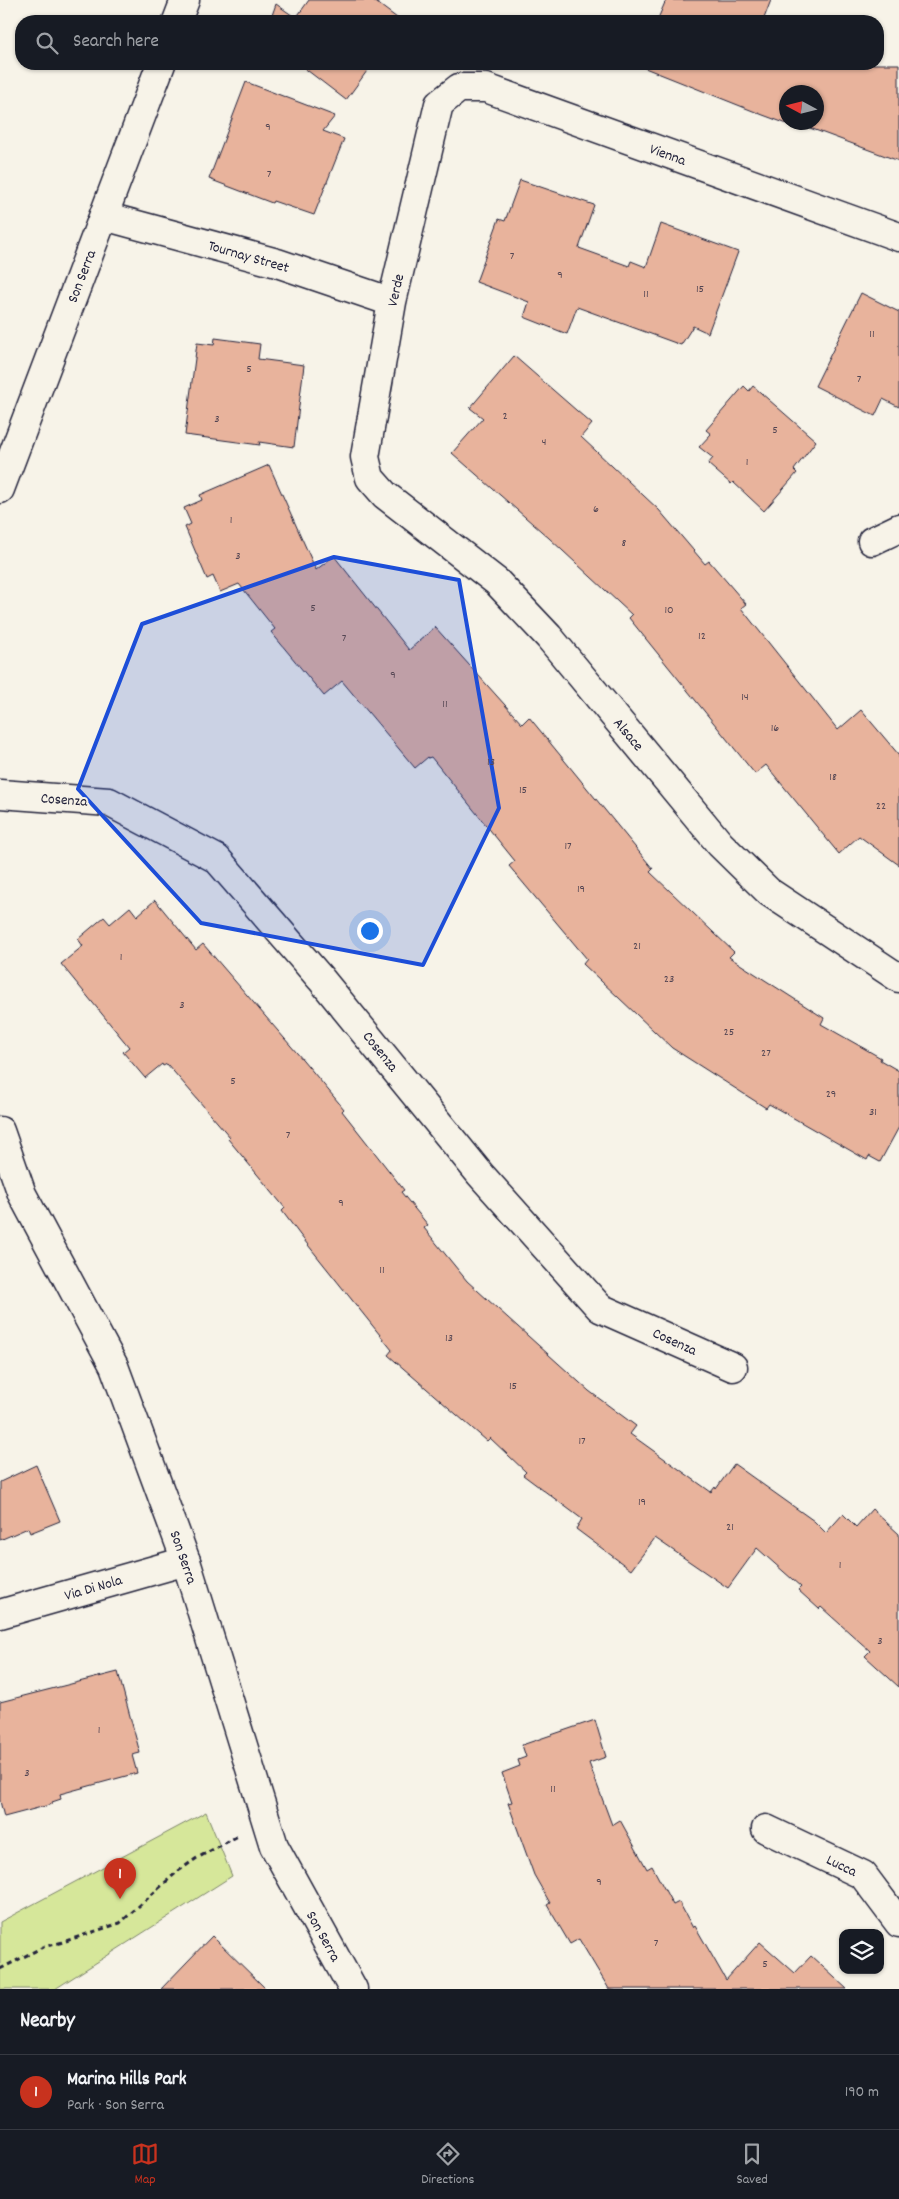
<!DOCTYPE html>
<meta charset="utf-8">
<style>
:root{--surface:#171b24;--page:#242831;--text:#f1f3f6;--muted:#9ea1a6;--line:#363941;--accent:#c8321e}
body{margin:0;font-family:Dekko,sans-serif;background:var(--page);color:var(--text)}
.controls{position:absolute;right:15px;bottom:15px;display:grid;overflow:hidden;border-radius:10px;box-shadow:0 1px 4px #0004}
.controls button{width:45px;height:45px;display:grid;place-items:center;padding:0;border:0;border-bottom:1px solid var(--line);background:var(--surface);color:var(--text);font:25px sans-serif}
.compass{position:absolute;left:779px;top:85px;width:45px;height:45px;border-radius:50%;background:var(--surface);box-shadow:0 1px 4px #0004;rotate:277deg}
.you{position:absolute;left:369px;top:930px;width:18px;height:18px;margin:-12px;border:4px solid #fff;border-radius:50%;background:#1a73e8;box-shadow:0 0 0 8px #1a73e833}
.badge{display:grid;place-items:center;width:32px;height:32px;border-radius:50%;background:var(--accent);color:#fff;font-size:16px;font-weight:700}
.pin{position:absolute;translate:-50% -41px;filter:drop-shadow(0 1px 2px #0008)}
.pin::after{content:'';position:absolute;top:26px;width:18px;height:15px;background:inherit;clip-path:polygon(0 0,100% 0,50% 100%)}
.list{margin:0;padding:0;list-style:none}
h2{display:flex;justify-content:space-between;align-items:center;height:65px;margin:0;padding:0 20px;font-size:21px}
h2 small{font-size:16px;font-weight:400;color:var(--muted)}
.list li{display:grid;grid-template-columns:32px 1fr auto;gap:15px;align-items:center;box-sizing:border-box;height:75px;padding:0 20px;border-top:1px solid var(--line)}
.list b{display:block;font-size:19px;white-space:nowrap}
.list p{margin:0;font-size:16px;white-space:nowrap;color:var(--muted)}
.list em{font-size:16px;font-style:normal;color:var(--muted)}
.icon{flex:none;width:28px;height:28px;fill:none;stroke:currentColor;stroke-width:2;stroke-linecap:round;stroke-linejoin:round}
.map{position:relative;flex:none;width:899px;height:1989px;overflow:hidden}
.search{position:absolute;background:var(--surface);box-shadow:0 1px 4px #0004;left:15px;right:15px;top:15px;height:55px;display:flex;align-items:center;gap:12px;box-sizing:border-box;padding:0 18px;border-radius:20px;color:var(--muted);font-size:19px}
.sheet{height:140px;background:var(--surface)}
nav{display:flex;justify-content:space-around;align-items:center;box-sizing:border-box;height:70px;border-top:1px solid var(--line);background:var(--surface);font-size:14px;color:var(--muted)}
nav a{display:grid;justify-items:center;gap:2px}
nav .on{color:var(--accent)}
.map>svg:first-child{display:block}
.green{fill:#d6e79a;stroke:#7c846a}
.building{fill:#e8b39c;stroke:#22223b;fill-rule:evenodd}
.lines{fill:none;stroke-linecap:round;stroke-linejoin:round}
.minor-casing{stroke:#22223b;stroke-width:31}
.tertiary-casing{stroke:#22223b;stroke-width:31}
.path{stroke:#22223b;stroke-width:3;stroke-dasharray:5 4;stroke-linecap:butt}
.minor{stroke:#f7f3e8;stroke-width:28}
.tertiary{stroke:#f7f3e8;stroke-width:28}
.marked{fill:#1d4ed8;fill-opacity:0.2;stroke:#1d4ed8;stroke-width:4;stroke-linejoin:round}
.labels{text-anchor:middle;stroke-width:4;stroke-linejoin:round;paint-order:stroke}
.number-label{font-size:12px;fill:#544653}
.street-label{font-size:15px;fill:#22223b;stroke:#f7f3e8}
</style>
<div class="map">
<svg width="899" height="1989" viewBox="0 0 899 1989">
<rect width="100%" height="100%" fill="#f7f3e8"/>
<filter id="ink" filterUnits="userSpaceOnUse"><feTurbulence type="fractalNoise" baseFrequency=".02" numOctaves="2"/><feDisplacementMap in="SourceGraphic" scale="10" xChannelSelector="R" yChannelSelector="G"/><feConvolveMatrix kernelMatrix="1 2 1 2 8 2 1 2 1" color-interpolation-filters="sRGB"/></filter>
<g filter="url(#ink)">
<!-- green -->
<path class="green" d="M206 1812 232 1876 55 1989H0V1922Z"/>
<!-- building -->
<path class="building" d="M309 0H373L401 21H270L276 4 296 18Z
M666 0H771L763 21H657Z
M299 64H372L346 100Z
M641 64H899V161L799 124 798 128 763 115 640 66ZM786 92H816V122H786Z
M246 82 335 116 323 131 344 139 314 215 273 201 272 203 209 179Z
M520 180 594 205 579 248 629 266 631 261 646 267 661 224 738 252 708 333 693 326 681 345 577 307 567 334 524 317 529 302 476 282 499 219 505 221Z
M861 293 899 312V407L883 399 875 416 815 386Z
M215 338 260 344 258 359 304 365 294 447 259 442 260 445 185 435 197 343 214 345Z
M514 356 592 424 581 437 659 510 705 564 709 561 746 604 741 608 838 730 861 710 899 755V865L859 836 839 854 766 765 755 774 629 618 632 615 549 538 452 453 483 418 470 408Z
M744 386 749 391 753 386 816 441 794 470 797 473 764 511 733 482 731 484 708 464 713 458 699 447 711 434 706 430Z
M269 465 316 570 334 556 409 650 435 627 522 724 529 717 653 869 650 872 734 952 729 957 824 1018 821 1024 881 1058 880 1060 899 1071V1127L880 1162 869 1156 867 1160 769 1104 766 1108 672 1048 583 964 587 959 509 866 515 861 431 757 428 758V757L415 768 342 681 324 696 271 632 275 629 239 584 220 592 213 576 207 579 185 527 191 524 184 508 202 500 200 495Z
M155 900 196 950 203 944 303 1060 344 1109 342 1111 404 1190 401 1192 428 1225 424 1228 467 1281 589 1391 636 1426 630 1434 711 1492 715 1487 716 1489 734 1464 814 1521 826 1533 843 1514 856 1527 872 1509 899 1534V1687L865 1656 870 1651 821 1607 819 1609 798 1590 801 1587 757 1548 728 1588 655 1538 631 1570 576 1529 582 1519 523 1475 526 1472 490 1438 487 1441 388 1355 392 1350 300 1235 282 1211 285 1208 228 1139 230 1137 167 1064 163 1066 162 1064 145 1078 123 1052 129 1047 61 964 83 946 78 939 104 917 110 924 130 907 137 916Z
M36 1465 60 1521 30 1533 28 1528 0 1540V1482Z
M118 1672 140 1753 132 1755 137 1773 60 1794 61 1799 52 1802 53 1804 4 1817 0 1801V1702Z
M595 1720 606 1757 589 1763 612 1825 620 1820 647 1869 652 1866 673 1905 679 1902 693 1928 695 1926 726 1980 760 1942 795 1973 811 1956 847 1989H609L579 1939 570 1944 547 1905 550 1903 534 1875 508 1803 512 1802 502 1773 520 1766 518 1760 526 1757 522 1745Z
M212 1936 266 1989H161Z"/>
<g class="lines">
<defs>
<path id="minor" d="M104 216 277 263 392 302
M899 237 486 88H459L439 104 392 302 365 457 370 478 385 495 497 582 549 637 720 844 769 892 899 978
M872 541 899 528
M0 794 109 802 217 859 321 979 480 1174 600 1308 733 1367
M0 1614 186 1561
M766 1829 863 1875 899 1923"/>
<path id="tertiary" d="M177 21 185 0
M0 489 161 64
M0 1131 22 1194 114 1366 186 1561 274 1846 353 1989"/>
</defs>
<!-- minor casing -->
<use href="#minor" class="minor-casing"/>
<!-- tertiary casing -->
<use href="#tertiary" class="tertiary-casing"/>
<!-- path -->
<path class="path" d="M0 1969 43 1947 63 1942 120 1923 177 1872 197 1858 238 1836"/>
<!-- minor -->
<use href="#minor" class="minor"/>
<!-- tertiary -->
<use href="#tertiary" class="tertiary"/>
</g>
</g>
<!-- marked area -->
<path class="marked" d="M334 557 459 580 499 808 423 965 201 923 78 789 142 624Z"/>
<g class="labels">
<!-- number labels -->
<g class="number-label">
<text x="268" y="130">9</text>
<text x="269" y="177">7</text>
<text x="512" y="259">7</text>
<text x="560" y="278">9</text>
<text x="700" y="292">15</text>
<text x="646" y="297">11</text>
<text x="872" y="337">11</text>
<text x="249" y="372">5</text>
<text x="859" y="382">7</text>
<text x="505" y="419">2</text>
<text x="217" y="422">3</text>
<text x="775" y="433">5</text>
<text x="544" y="445">4</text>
<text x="747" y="465">1</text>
<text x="596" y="512">6</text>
<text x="231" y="523">1</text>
<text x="624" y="546">8</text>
<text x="238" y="559">3</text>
<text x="313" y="611">5</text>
<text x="669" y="613">10</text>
<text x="702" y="639">12</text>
<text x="344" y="641">7</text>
<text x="393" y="678">9</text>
<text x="745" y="700">14</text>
<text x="445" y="707">11</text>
<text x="775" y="731">16</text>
<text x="491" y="765">13</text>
<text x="833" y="780">18</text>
<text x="523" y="793">15</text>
<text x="881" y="809">22</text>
<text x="568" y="849">17</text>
<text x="581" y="892">19</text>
<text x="637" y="949">21</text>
<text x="121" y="960">1</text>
<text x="669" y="982">23</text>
<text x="182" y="1008">3</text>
<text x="729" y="1035">25</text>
<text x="766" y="1056">27</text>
<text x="233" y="1084">5</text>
<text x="831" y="1097">29</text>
<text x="873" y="1115">31</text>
<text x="288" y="1138">7</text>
<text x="341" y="1206">9</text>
<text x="382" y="1273">11</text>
<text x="449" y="1341">13</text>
<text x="513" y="1389">15</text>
<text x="582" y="1444">17</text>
<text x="642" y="1505">19</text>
<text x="730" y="1530">21</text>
<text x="840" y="1568">1</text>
<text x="880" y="1644">3</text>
<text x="99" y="1733">1</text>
<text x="27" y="1776">3</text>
<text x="553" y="1792">11</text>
<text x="599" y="1885">9</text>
<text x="656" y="1946">7</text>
<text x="765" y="1967">5</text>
</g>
<!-- street labels -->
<g class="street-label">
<text transform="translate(668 154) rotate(20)" y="5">Vienna</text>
<text transform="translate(249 256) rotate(16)" y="5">Tournay Street</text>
<text transform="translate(81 276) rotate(-69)" y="5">Son Serra</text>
<text transform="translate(395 290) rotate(-77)" y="5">Verde</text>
<text transform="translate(629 734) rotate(50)" y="5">Alsace</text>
<text transform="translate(64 799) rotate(4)" y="5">Cosenza</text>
<text transform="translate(381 1051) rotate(51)" y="5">Cosenza</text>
<text transform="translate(675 1341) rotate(24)" y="5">Cosenza</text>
<text transform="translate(184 1557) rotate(71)" y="5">Son Serra</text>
<text transform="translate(93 1587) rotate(-16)" y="5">Via Di Nola</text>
<text transform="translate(842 1865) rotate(26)" y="5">Lucca</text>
<text transform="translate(324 1936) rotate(61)" y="5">Son Serra</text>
</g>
</g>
</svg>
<div class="controls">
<button><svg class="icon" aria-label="layers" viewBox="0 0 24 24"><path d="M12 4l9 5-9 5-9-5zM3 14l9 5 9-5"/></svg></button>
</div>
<svg class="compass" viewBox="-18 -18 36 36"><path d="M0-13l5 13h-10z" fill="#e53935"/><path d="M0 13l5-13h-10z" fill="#9ea1a6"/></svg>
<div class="you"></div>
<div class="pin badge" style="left:120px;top:1899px">1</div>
<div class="search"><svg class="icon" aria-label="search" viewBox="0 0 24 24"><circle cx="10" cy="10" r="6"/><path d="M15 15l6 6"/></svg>Search here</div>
</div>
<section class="sheet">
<h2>Nearby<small></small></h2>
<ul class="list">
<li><span class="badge">1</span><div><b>Marina Hills Park</b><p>Park · Son Serra</p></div><em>190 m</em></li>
</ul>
</section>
<nav>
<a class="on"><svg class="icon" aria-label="map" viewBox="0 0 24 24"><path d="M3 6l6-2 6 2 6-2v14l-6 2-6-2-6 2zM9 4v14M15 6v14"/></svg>Map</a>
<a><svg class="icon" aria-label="directions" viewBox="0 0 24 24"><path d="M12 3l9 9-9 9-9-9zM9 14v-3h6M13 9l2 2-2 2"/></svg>Directions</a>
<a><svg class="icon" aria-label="saved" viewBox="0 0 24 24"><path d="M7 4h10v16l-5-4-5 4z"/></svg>Saved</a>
</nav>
